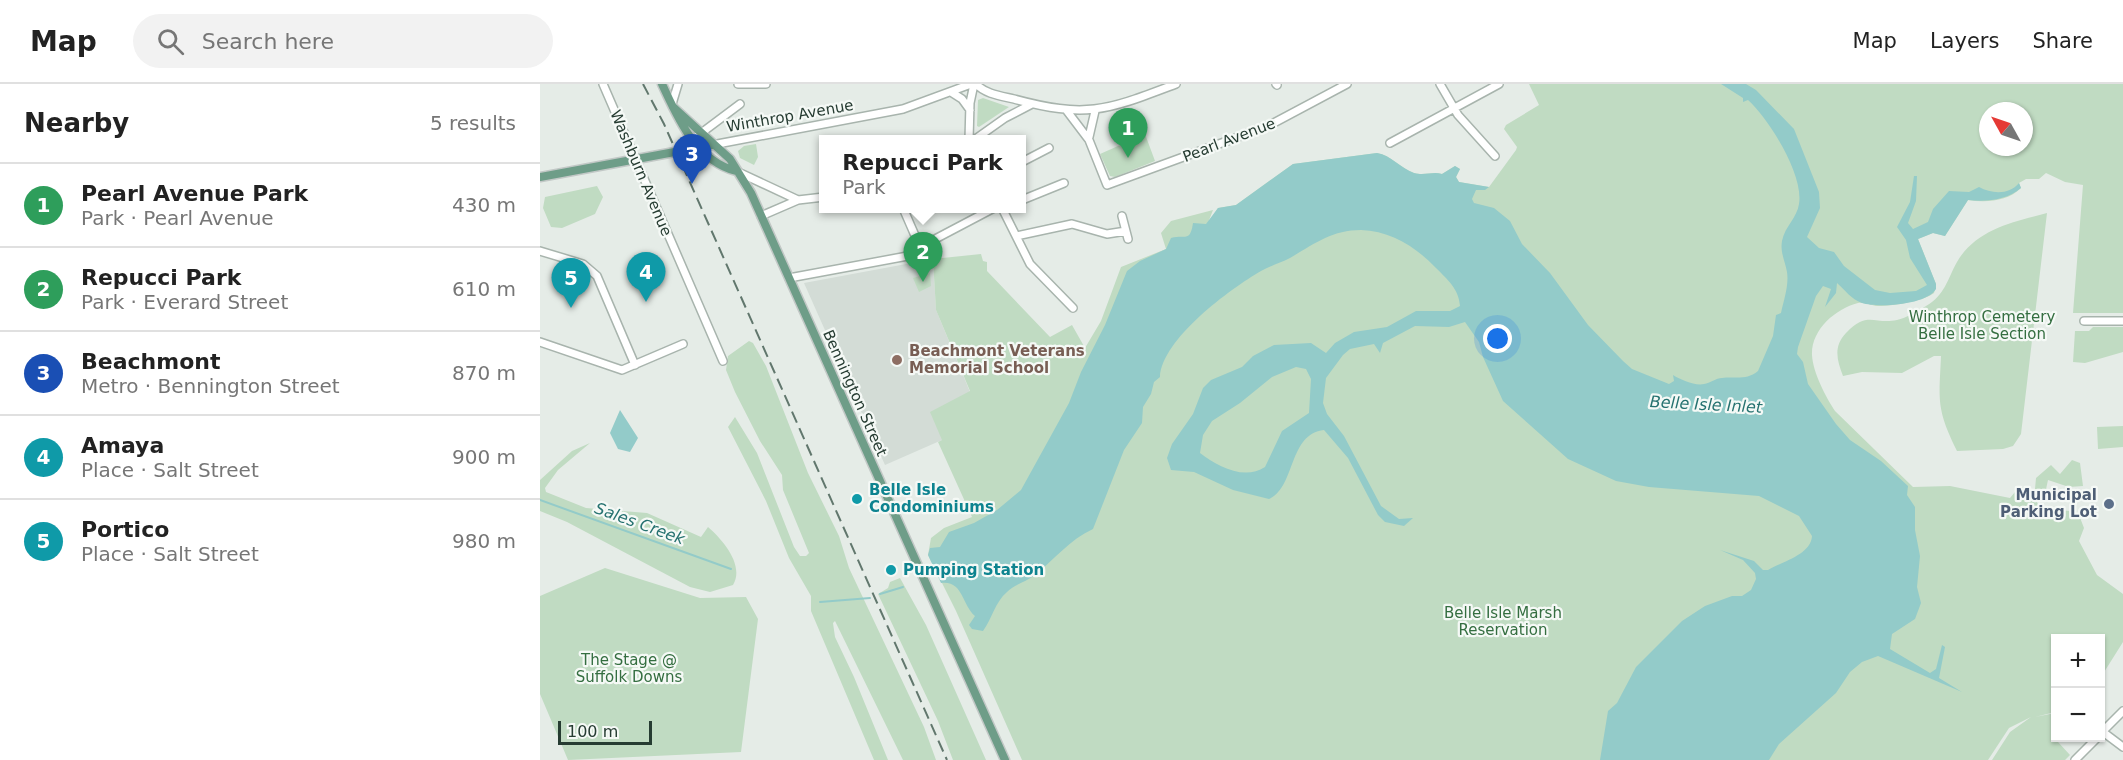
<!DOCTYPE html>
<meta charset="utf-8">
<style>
:root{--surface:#fff;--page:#f2f2f2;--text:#222;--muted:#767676;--line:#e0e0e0;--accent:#1a73e8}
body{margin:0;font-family:"DejaVu Sans",sans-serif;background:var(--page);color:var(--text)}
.controls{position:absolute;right:18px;bottom:18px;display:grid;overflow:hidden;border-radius:0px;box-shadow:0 2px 4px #0004}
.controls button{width:54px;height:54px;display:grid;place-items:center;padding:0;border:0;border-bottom:2px solid var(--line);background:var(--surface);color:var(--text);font:30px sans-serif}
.compass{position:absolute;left:1439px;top:18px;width:54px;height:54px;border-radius:50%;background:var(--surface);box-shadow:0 2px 4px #0004;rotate:310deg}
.scale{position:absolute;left:18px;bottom:15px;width:94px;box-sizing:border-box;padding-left:6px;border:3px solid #263c32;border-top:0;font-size:16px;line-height:21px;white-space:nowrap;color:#263c32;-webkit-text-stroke:4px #f5f9f6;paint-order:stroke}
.you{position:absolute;left:958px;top:255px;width:21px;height:21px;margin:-15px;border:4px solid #fff;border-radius:50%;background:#1a73e8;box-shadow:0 0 0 9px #1a73e833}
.badge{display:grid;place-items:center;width:39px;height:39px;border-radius:50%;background:var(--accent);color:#fff;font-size:20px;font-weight:700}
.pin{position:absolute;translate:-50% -50px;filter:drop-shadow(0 2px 3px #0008)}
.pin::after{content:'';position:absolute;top:32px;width:21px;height:18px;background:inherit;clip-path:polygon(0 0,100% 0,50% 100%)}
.popup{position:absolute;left:279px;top:51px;width:207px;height:78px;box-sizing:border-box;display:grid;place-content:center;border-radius:0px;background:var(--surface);filter:drop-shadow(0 2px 4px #0005);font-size:20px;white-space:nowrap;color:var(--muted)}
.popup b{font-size:22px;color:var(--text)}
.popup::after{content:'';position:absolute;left:50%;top:100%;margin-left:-12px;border:12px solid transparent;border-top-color:var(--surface)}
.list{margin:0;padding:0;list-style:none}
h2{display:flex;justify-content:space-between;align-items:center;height:78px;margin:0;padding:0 24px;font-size:26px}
h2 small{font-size:20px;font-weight:400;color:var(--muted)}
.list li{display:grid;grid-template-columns:39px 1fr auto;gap:18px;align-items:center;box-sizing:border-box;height:84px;padding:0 24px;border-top:2px solid var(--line)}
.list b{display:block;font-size:22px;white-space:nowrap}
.list p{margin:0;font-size:20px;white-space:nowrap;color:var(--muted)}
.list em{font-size:20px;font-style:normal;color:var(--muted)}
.icon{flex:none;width:33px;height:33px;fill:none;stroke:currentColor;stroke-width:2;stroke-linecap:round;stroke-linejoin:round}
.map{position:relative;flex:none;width:1583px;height:676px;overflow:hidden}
header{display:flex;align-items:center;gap:36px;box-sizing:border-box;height:84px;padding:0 30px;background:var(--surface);border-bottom:2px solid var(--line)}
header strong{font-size:28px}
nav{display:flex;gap:33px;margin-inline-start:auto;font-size:21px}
.search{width:420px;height:54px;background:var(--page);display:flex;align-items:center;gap:15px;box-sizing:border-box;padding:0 21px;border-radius:33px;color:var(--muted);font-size:22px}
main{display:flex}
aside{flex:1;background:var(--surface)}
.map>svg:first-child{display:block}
.built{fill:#d3dcd6}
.green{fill:#c0dbc2;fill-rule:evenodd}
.water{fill:#93cbc9;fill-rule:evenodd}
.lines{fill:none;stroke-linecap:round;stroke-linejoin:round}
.stream{stroke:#93cbc9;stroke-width:2}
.minor-casing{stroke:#a8b4ad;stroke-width:10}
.major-casing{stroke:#c2c8c6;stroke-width:11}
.minor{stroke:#fff;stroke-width:7}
.major{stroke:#6e9d88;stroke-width:8}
.rail{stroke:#61776d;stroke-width:2;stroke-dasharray:12 6;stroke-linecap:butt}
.education-dot{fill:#8d6e63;stroke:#f5f9f6;stroke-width:2}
.culture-dot{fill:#0f9aa8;stroke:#f5f9f6;stroke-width:2}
.service-dot{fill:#5c6f8a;stroke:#f5f9f6;stroke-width:2}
.labels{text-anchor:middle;stroke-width:4.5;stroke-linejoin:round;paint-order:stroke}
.street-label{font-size:15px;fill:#263c32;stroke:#f5f9f6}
.park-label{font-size:15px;fill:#346e40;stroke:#f5f9f6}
.education-label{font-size:15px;font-weight:bold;fill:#785e54;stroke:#f5f9f6;text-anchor:start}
.culture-label{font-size:15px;font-weight:bold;fill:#0d838f;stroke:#f5f9f6;text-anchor:start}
.service-label{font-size:15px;font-weight:bold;fill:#4e5e75;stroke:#f5f9f6;text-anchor:end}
.water-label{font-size:16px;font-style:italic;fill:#267270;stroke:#f5f9f6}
</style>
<header>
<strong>Map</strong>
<div class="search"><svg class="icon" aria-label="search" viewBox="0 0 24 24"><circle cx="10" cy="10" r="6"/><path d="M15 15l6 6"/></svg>Search here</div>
<nav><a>Map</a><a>Layers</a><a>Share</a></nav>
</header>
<main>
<aside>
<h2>Nearby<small>5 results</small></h2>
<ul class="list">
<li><span class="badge" style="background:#2e9e5b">1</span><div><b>Pearl Avenue Park</b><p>Park · Pearl Avenue</p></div><em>430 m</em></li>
<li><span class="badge" style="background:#2e9e5b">2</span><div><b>Repucci Park</b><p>Park · Everard Street</p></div><em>610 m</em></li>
<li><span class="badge" style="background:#1a4fb4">3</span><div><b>Beachmont</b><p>Metro · Bennington Street</p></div><em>870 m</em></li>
<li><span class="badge" style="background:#0f9aa8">4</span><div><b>Amaya</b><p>Place · Salt Street</p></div><em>900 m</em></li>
<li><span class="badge" style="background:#0f9aa8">5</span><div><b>Portico</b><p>Place · Salt Street</p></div><em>980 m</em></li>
</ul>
</aside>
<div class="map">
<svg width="1583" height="676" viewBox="0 0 1583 676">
<rect width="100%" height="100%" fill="#e5ece7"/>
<!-- built -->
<path class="built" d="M393 175 396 226 430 308 402 356 345 381 264 199Z"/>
<!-- green -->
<path class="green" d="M989 0H1583V229H1533L1543 101 1525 98 1506 89 1499 95H1486L1479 99 1481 104C1468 117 1447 119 1428 116L1405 152 1393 149 1378 155 1396 200 1394 209C1384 217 1349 223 1336 222 1330 221 1324 218 1318 219 1295 225 1271 246 1272 271 1273 289 1286 313 1295 327L1373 403 1410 402 1470 414 1480 402 1489 406 1495 405 1496 394 1511 381 1520 390 1532 376 1540 379 1543 402 1529 403 1508 396 1505 410 1497 418 1501 425 1531 427 1539 431 1544 444 1539 457 1557 491 1583 510V558L1561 593 1560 554H1516L1515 628 1495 633 1515 629 1516 654H1519L1518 658 1530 671 1525 676H1452L1470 648 1491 633 1469 644 1448 676H482L416 527 388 471 391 454 404 444 432 433 398 358 402 356 390 328 430 307 396 226 393 175 441 170 443 177 447 178V187L510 253 532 241 545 264 561 237 581 183 626 165 621 149 631 137 673 126 668 139 678 124 696 121 753 80 837 69C851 71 860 84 874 89 885 92 893 87 902 90L915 82 920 85 916 93 919 98 949 103 976 66 977 63 964 45 966 41 999 21ZM1448 27H1484V63H1448Z
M443 14 469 23 439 43 437 42 438 16Z
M605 50 615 77 575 93 570 92 560 70Z
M216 60 218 73 214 81 200 74 198 67 204 62Z
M57 102 63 113 55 130 22 144 11 143 3 124 5 113Z
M1507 129 1481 350 1473 362 1463 365 1417 367C1396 324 1399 317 1401 272H1394L1362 289 1322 288 1303 292C1297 276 1293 263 1306 249 1328 226 1334 241 1357 236 1366 234 1378 227 1386 222 1405 211 1407 196 1417 178 1436 145 1473 138 1507 129Z
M390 189 391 202 379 208 373 194Z
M1553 243H1583V268L1545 279 1533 278 1535 247H1549Z
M209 257 213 259 226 282 268 389 299 452 309 484 384 643 396 676H363L295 537 293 539 295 553 314 593 348 676H334L271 527V512L249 474 226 417 188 343 195 333 217 369 254 463 260 472H266L269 469 243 406 242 391 220 357 195 308 186 286 188 272Z
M1583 342V363L1558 365 1557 343Z
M50 359 18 386 5 404 6 408 46 424 107 429 161 453 168 443C182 455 205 481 193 501L170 508 150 503 27 438 0 427V396L32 367Z
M65 484 160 514 206 513 218 535 201 668 28 676 0 610V512Z
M360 494 386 541 446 676H413L398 637 338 510 348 504 350 498Z"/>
<!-- water -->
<path class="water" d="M1181 0H1206L1216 6 1254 45 1279 108 1280 124 1267 153 1279 164 1294 168 1304 182 1335 206 1350 209 1376 207 1387 201 1370 174 1366 156 1357 143 1370 118 1374 92H1377L1376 117 1368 139 1373 145 1388 138 1393 125 1409 107 1429 108 1439 103C1452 110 1469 111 1479 99L1481 104C1467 116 1447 118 1428 116L1405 152 1393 149 1378 155 1396 200V205C1387 221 1338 224 1322 219 1311 215 1305 206 1297 199L1296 209 1285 223 1291 205 1283 202 1276 212 1258 263 1257 270 1263 278 1268 300 1296 340 1310 356 1341 377 1368 402 1367 411 1375 423V446L1380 472 1377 503 1381 519 1375 535 1352 550 1350 565 1390 589 1396 585 1402 561 1405 563 1399 594 1422 608 1338 572 1322 578 1310 588 1296 609 1239 660 1229 676H1060L1068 627 1077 619 1096 583 1142 537 1165 522 1192 512H1202L1211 506 1216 495 1215 489 1203 476 1180 466 1214 477 1223 486H1228C1241 478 1271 471 1272 452L1259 432 1219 412 1109 403 1076 397 1028 375 963 317 943 273 939 258 925 238 909 243 875 242 843 259 840 269 834 260 810 265 803 271 786 294 783 319 787 330 804 352 841 422 859 435 873 434 864 442 845 438 838 431 808 374 784 346C748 350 756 403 729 415L693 406 654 388 631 386 627 374 632 360 653 330 663 304 671 296 702 283 713 272 734 261 771 259 786 269 795 259 814 248 847 243 876 227H910L920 222C919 205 907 195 896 184 876 163 851 147 821 146 792 146 774 160 750 174 740 179 730 182 721 187 690 205 622 255 620 293L614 298 611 310 603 323 602 339 584 366 553 445C529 456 515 475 495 491 486 498 475 500 467 508 455 518 452 535 443 547L432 545 429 541 435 532C422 521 423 496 401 499L388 471 390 464 400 463 409 448 434 439 457 426 481 406 529 319 541 288 565 241 587 187 600 177 626 165 631 154C645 150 650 159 653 139L666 140 678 124 696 121 753 80 837 69C851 71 860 84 874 89 885 92 893 87 902 90L915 82 920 85 916 93 919 98 949 103 945 106H936L932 115 934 119 954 124 970 137 982 160 1010 189 1048 241 1083 277 1092 285 1129 300 1134 297 1133 291C1141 296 1155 302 1164 300 1170 299 1176 294 1182 294 1195 292 1206 297 1218 287L1233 252 1236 231 1241 229C1244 215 1249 202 1247 188 1245 177 1240 168 1242 157 1245 142 1257 134 1259 120 1264 91 1229 35 1208 16L1203 18V14ZM756 283 766 285 771 295 769 329 742 347 725 383C704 397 677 382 660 369L663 351 672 337 700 319 732 293Z
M80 326 98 354 90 368 78 365 70 349Z"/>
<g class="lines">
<!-- stream -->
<path class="stream" d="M0 416 191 485
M390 487 393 483
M340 510 363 503
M280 518 330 514"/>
<defs>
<path id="minor" d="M63 0 183 277
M198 0H226
M436 0C445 10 461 12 474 15 548 35 567 26 636 0
M736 0 737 1
M900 0 918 31 955 72
M411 8 422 15 430 26
M132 20 138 0
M527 27 549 56 567 101 728 42 807 0
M549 53 555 27
M152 56 200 20
M429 56 430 19 434 0
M434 56 465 34 492 20
M850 59 959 0
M172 61 363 25 431 0
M482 78 509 64
M198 88 258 116
M482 116 524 99
M363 124 380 163
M462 124 490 180 533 224
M221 132 258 116 284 113
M582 132 588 155
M476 152 532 140 567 150 586 147
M0 167 43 180 57 192 95 281
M249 194 373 171 380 163 454 124
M1544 237H1583
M0 258 82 286 143 260
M1563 648 1583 663
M1560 650 1583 627
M1535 676 1557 654"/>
<path id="major" d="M122 0C138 34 155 76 196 87
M133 23 190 75 211 109 465 676
M0 93 172 61"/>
</defs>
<!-- minor casing -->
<use href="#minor" class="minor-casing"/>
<!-- major casing -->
<use href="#major" class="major-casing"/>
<!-- minor -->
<use href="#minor" class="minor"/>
<!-- major -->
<use href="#major" class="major"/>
<!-- rail -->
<path class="rail" d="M103 0 124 40 407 676"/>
</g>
<!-- markers -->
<circle class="education-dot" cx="357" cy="276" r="6"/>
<g class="culture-dot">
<circle cx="317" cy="415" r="6"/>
<circle cx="351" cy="486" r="6"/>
</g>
<circle class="service-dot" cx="1569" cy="420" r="6"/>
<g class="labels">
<!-- street labels -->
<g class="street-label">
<text transform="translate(250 32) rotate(-10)" y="5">Winthrop Avenue</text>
<text transform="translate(689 56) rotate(-21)" y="5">Pearl Avenue</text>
<text transform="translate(101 89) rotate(67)" y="5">Washburn Avenue</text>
<text transform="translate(315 309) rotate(66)" y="5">Bennington Street</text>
</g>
<!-- park labels -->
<g class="park-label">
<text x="1442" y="238">Winthrop Cemetery<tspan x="1442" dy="17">Belle Isle Section</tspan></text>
<text x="963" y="534">Belle Isle Marsh<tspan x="963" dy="17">Reservation</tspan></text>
<text x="89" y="581">The Stage @<tspan x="89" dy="17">Suffolk Downs</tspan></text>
</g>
<!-- education labels -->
<g class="education-label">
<text x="369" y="272">Beachmont Veterans<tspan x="369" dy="17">Memorial School</tspan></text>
</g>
<!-- culture labels -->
<g class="culture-label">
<text x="329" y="411">Belle Isle<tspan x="329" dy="17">Condominiums</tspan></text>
<text x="363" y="491">Pumping Station</text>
</g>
<!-- service labels -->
<g class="service-label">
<text x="1557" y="416">Municipal<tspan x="1557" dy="17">Parking Lot</tspan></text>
</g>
<!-- water labels -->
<g class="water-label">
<text transform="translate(1166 320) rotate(3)" y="6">Belle Isle Inlet</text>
<text transform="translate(100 439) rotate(20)" y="6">Sales Creek</text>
</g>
</g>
</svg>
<div class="controls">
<button>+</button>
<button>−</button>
</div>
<svg class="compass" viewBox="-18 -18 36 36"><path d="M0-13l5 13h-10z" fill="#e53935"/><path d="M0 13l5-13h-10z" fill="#767676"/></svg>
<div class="scale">100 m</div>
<div class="you"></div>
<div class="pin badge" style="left:588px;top:74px;background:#2e9e5b">1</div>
<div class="pin badge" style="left:383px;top:198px;background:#2e9e5b">2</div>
<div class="popup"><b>Repucci Park</b>Park</div>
<div class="pin badge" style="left:152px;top:100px;background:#1a4fb4">3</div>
<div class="pin badge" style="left:106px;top:218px;background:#0f9aa8">4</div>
<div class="pin badge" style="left:31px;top:224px;background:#0f9aa8">5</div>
</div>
</main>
